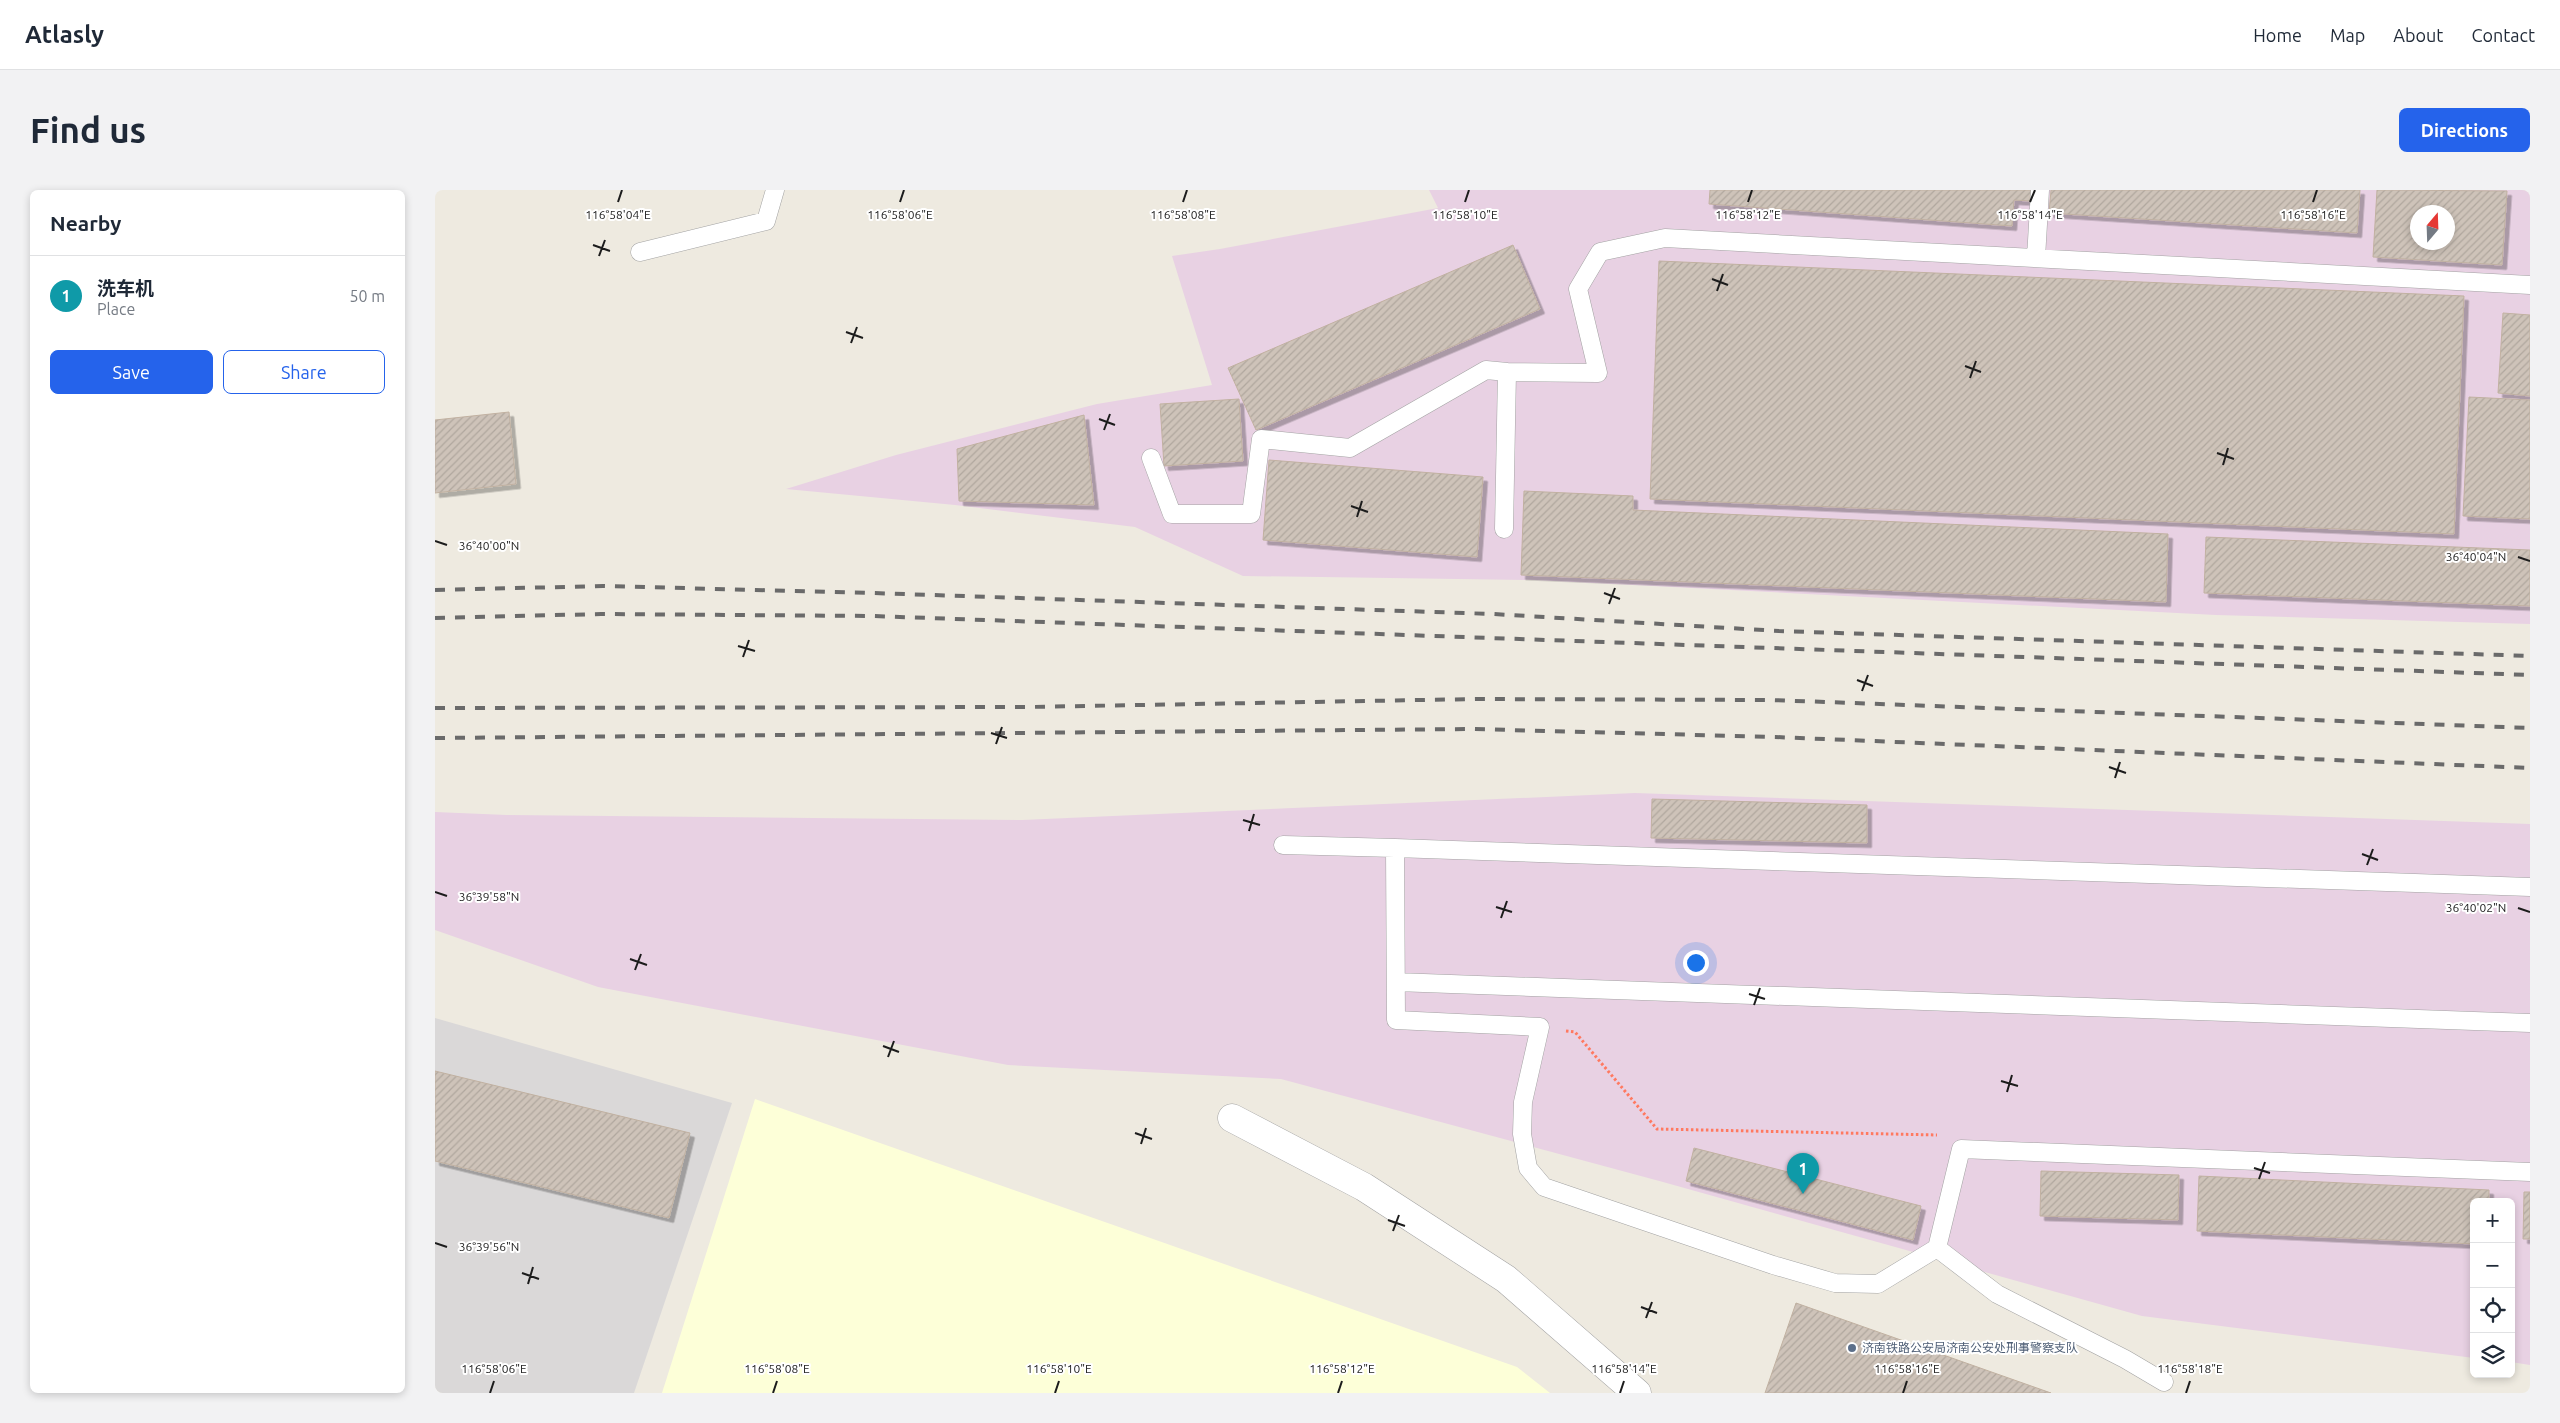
<!DOCTYPE html>
<meta charset="utf-8">
<style>
:root{--surface:#fff;--page:#f2f2f3;--text:#1f2937;--muted:#747a83;--line:#e0e1e3;--accent:#2563eb}
body{margin:0;font-family:Ubuntu,"Noto Sans SC",sans-serif;background:var(--page);color:var(--text)}
.controls{position:absolute;right:15px;bottom:15px;display:grid;overflow:hidden;border-radius:8px;box-shadow:0 2px 8px #0003}
.controls button{width:45px;height:45px;display:grid;place-items:center;padding:0;border:0;border-bottom:1px solid var(--line);background:var(--surface);color:var(--text);font:25px sans-serif}
.compass{position:absolute;left:1975px;top:15px;width:45px;height:45px;border-radius:50%;background:var(--surface);box-shadow:0 2px 8px #0003;rotate:19deg}
.you{position:absolute;left:1260px;top:772px;width:18px;height:18px;margin:-12px;border:4px solid #fff;border-radius:50%;background:#1a73e8;box-shadow:0 0 0 8px #1a73e833}
.badge{display:grid;place-items:center;width:32px;height:32px;border-radius:50%;background:var(--accent);color:#fff;font-size:16px;font-weight:700}
.pin{position:absolute;translate:-50% -41px;filter:drop-shadow(0 1px 2px #0008)}
.pin::after{content:'';position:absolute;top:26px;width:18px;height:15px;background:inherit;clip-path:polygon(0 0,100% 0,50% 100%)}
.list{margin:0;padding:0;list-style:none}
h2{display:flex;justify-content:space-between;align-items:center;height:65px;margin:0;padding:0 20px;font-size:21px}
h2 small{font-size:16px;font-weight:400;color:var(--muted)}
.list li{display:grid;grid-template-columns:32px 1fr auto;gap:15px;align-items:center;box-sizing:border-box;height:80px;padding:0 20px;border-top:1px solid var(--line)}
.list b{display:block;font-size:19px;white-space:nowrap}
.list p{margin:0;font-size:16px;white-space:nowrap;color:var(--muted)}
.list em{font-size:16px;font-style:normal;color:var(--muted)}
.actions{display:flex;gap:10px;padding:15px 20px}
.actions a{flex:1;padding:11px 0;border:1px solid var(--accent);border-radius:8px;text-align:center;font-size:18px;color:var(--accent)}
.actions .main{background:var(--accent);color:#fff}
.icon{flex:none;width:28px;height:28px;fill:none;stroke:currentColor;stroke-width:2;stroke-linecap:round;stroke-linejoin:round}
.map{position:relative;flex:none;width:2095px;height:1203px;overflow:hidden;border-radius:8px}
header{display:flex;align-items:center;gap:30px;box-sizing:border-box;height:70px;padding:0 25px;background:var(--surface);border-bottom:1px solid var(--line)}
header strong{font-size:24px}
nav{display:flex;gap:28px;margin-inline-start:auto;font-size:18px}
.intro{display:flex;align-items:center;justify-content:space-between;box-sizing:border-box;height:120px;padding:0 30px}
h1{margin:0;font-size:35px}
.button{padding:12px 22px;border-radius:8px;background:var(--accent);color:#fff;font-size:18px;font-weight:700}
main{display:flex;gap:30px;padding:0 30px}
aside{flex:1;background:var(--surface);border-radius:8px;box-shadow:0 2px 8px #0003}
.map>svg:first-child{display:block}
.residential{fill:#dad8d8}
.education{fill:#fdffd8}
.railway{fill:#e8d1e3;fill-rule:evenodd}
.building{fill:url(#building-hatch);stroke:#c1b1a1;fill-rule:evenodd;filter:url(#shadow)}
.lines{fill:none;stroke-linecap:round;stroke-linejoin:round}
.lane-casing{stroke:#a3a3a3;stroke-width:19}
.street-casing{stroke:#a3a3a3;stroke-width:29}
.path{stroke:#ff7960;stroke-width:3;stroke-dasharray:2.5 2.5;stroke-linecap:butt}
.lane{stroke:#fff;stroke-width:18}
.street{stroke:#fff;stroke-width:28}
.rail{stroke:#6a6a6a;stroke-width:4;stroke-dasharray:10 10;stroke-linecap:butt}
.ticks{fill:none;stroke:#1c1c1c;stroke-width:2}
.service-dot{fill:#5c6f8a;stroke:#fff;stroke-width:2}
.labels{text-anchor:middle;stroke-width:4;stroke-linejoin:round;paint-order:stroke}
.service-label{font-size:12px;fill:#4e5e75;stroke:#fff;text-anchor:start}
.ticks-label{font-size:12px;text-anchor:middle;fill:#1c1c1c;stroke:#fff;stroke-width:4;stroke-linejoin:round;paint-order:stroke}
</style>
<header>
<strong>Atlasly</strong>
<nav><a>Home</a><a>Map</a><a>About</a><a>Contact</a></nav>
</header>
<div class="intro"><h1>Find us</h1><a class="button">Directions</a></div>
<main>
<aside>
<h2>Nearby<small></small></h2>
<ul class="list">
<li><span class="badge" style="background:#0f9aa8">1</span><div><b>洗车机</b><p>Place</p></div><em>50 m</em></li>
</ul>
<div class="actions"><a class="main">Save</a><a>Share</a></div>
</aside>
<div class="map">
<svg width="2095" height="1203" viewBox="0 0 2095 1203">
<defs>
<pattern id="building-hatch" width="6" height="6" patternUnits="userSpaceOnUse" patternTransform="scale(1.25)"><rect width="6" height="6" fill="#cec3b9"/><path d="M-1 1l2-2M0 6l6-6M5 7l2-2" fill="none" stroke="#b0a79e"/></pattern>
<filter id="shadow"><feDropShadow dx="4.5" dy="4.5" stdDeviation="0" flood-color="#0004"/></filter>
</defs>
<rect width="100%" height="100%" fill="#eeeae0"/>
<!-- residential -->
<path class="residential" d="M0 828 297 913 199 1203H0Z"/>
<!-- education -->
<path class="education" d="M320 909 1082 1177 1115 1203H227Z"/>
<!-- railway -->
<path class="railway" d="M994 0H2095V434L1781 425 1099 390 808 386 700 337 520 315 351 299 461 265 662 214 777 195 737 66 785 59 1003 18ZM1982 22H2012V52H1982Z
M1200 603 2095 634V1175L2076 1172V1012H2039V1168L1707 1126 1228 992 846 889 573 875 163 797 0 740V622L72 625 587 630Z"/>
<!-- building -->
<path class="building" d="M1275 0H1596L1595 11 1579 10 1577 36 1274 14Z
M1616 0H1925L1922 43 1614 23Z
M1942 0 2072 1 2067 75 1938 67ZM1982 22H2012V52H1982Z
M1078 55 1105 119 821 240 793 178Z
M1224 71 2029 106 2019 344 1215 309Z
M2068 123 2095 125V206L2063 203Z
M2034 207 2095 210V329L2028 326Z
M804 209 808 271 729 276 725 214Z
M74 222 81 294 0 303V230Z
M649 225 659 315 524 311 522 259Z
M834 270 1048 287 1042 367 828 350Z
M1089 301 1198 306V320L1733 344 1731 412 1086 385Z
M1771 347 2095 360V416L1769 403Z
M1217 609 1432 615V653L1216 648Z
M0 881 255 943 234 1028 0 971Z
M1259 958 1486 1016 1478 1050 1251 991Z
M1606 981 1744 985 1743 1030 1605 1026Z
M1764 986 2054 1000V1012H2039V1054L1762 1041Z
M2089 1002H2095V1049H2088Z
M1361 1113 1616 1203H1330Z"/>
<g class="lines">
<defs>
<path id="lane" d="M205 62 331 31 340 0
M1601 68 1605 0
M716 268 737 324H816L826 249 915 258 1051 180 1072 182
M1069 339 1072 182 1163 183 1143 99 1165 62 1230 48 2095 95
M848 655 960 658 961 830 1105 837 1088 912 1087 944 1093 978 1109 997 1338 1075 1400 1093 1443 1094 1502 1058
M960 658 2095 697
M961 792 2095 833
M1729 1192 1690 1169 1562 1104 1502 1058 1526 959 2095 982"/>
<path id="street" d="M797 928 929 997 1071 1089 1202 1203"/>
</defs>
<!-- lane casing -->
<use href="#lane" class="lane-casing"/>
<!-- street casing -->
<use href="#street" class="street-casing"/>
<!-- path -->
<path class="path" d="M1131 841 1140 842 1222 939 1502 945"/>
<!-- lane -->
<use href="#lane" class="lane"/>
<!-- street -->
<use href="#street" class="street"/>
<!-- rail -->
<path class="rail" d="M0 400 168 396 438 403 1058 424 1344 441 2095 466
M0 428 166 424 438 426 2095 485
M0 518 593 517 1041 509 1336 510 2095 538
M0 548 1037 539 1340 547 2095 578"/>
</g>
<!-- ticks -->
<path class="ticks" d="M183 12 187 0M465 12 469 0M748 12 752 0M1030 12 1034 0M1313 12 1317 0M1595 12 1600 0M1878 12 1882 0M158 55 175 61M164 66 170 50M1277 89 1293 95M1282 101 1288 84M411 142 428 148M416 153 422 137M1530 176 1546 182M1535 188 1541 171M664 229 680 235M669 240 675 224M1782 263 1799 269M1788 275 1793 258M916 316 933 322M922 327 927 311M0 351 12 355M2083 367 2095 371M1169 403 1185 409M1174 414 1180 398M303 456 320 461M308 467 314 450M1422 490 1438 496M1427 501 1433 485M556 543 572 548M561 554 567 537M1674 577 1691 583M1680 588 1685 572M808 630 825 635M814 641 819 624M1927 664 1943 670M1932 675 1938 659M0 702 12 706M1061 717 1077 722M2083 718 2095 722M1066 728 1072 711M195 769 212 775M200 780 206 764M1314 804 1330 809M1319 815 1325 798M448 856 464 862M453 867 459 851M1566 891 1583 896M1572 902 1577 885M700 943 717 949M706 954 711 938M1819 978 1835 983M1824 989 1830 972M953 1030 970 1036M958 1041 964 1025M0 1053 12 1057M87 1083 104 1089M93 1094 98 1077M1206 1117 1222 1123M1211 1128 1217 1112M55 1203 59 1191M338 1203 342 1191M620 1203 624 1191M903 1203 907 1191M1185 1203 1189 1191M1468 1203 1472 1191M1751 1203 1755 1191"/>
<!-- markers -->
<circle class="service-dot" cx="1417" cy="1158" r="5"/>
<g class="labels">
<!-- service labels -->
<g class="service-label">
<text x="1427" y="1162">济南铁路公安局济南公安处刑事警察支队</text>
</g>
</g>
<g class="ticks-label">
<text x="183" y="29">116°58'04"E</text>
<text x="465" y="29">116°58'06"E</text>
<text x="748" y="29">116°58'08"E</text>
<text x="1030" y="29">116°58'10"E</text>
<text x="1313" y="29">116°58'12"E</text>
<text x="1595" y="29">116°58'14"E</text>
<text x="1878" y="29">116°58'16"E</text>
<text x="54" y="360">36°40'00"N</text>
<text x="2041" y="371">36°40'04"N</text>
<text x="54" y="711">36°39'58"N</text>
<text x="2041" y="722">36°40'02"N</text>
<text x="54" y="1061">36°39'56"N</text>
<text x="59" y="1183">116°58'06"E</text>
<text x="342" y="1183">116°58'08"E</text>
<text x="624" y="1183">116°58'10"E</text>
<text x="907" y="1183">116°58'12"E</text>
<text x="1189" y="1183">116°58'14"E</text>
<text x="1472" y="1183">116°58'16"E</text>
<text x="1755" y="1183">116°58'18"E</text>
</g>
</svg>
<div class="controls">
<button>+</button>
<button>−</button>
<button><svg class="icon" aria-label="locate" viewBox="0 0 24 24"><circle cx="12" cy="12" r="6"/><path d="M12 2v4M12 18v4M2 12h4M18 12h4"/></svg></button>
<button><svg class="icon" aria-label="layers" viewBox="0 0 24 24"><path d="M12 4l9 5-9 5-9-5zM3 14l9 5 9-5"/></svg></button>
</div>
<svg class="compass" viewBox="-18 -18 36 36"><path d="M0-13l5 13h-10z" fill="#e53935"/><path d="M0 13l5-13h-10z" fill="#747a83"/></svg>
<div class="you"></div>
<div class="pin badge" style="left:1368px;top:1004px;background:#0f9aa8">1</div>
</div>
</main>
